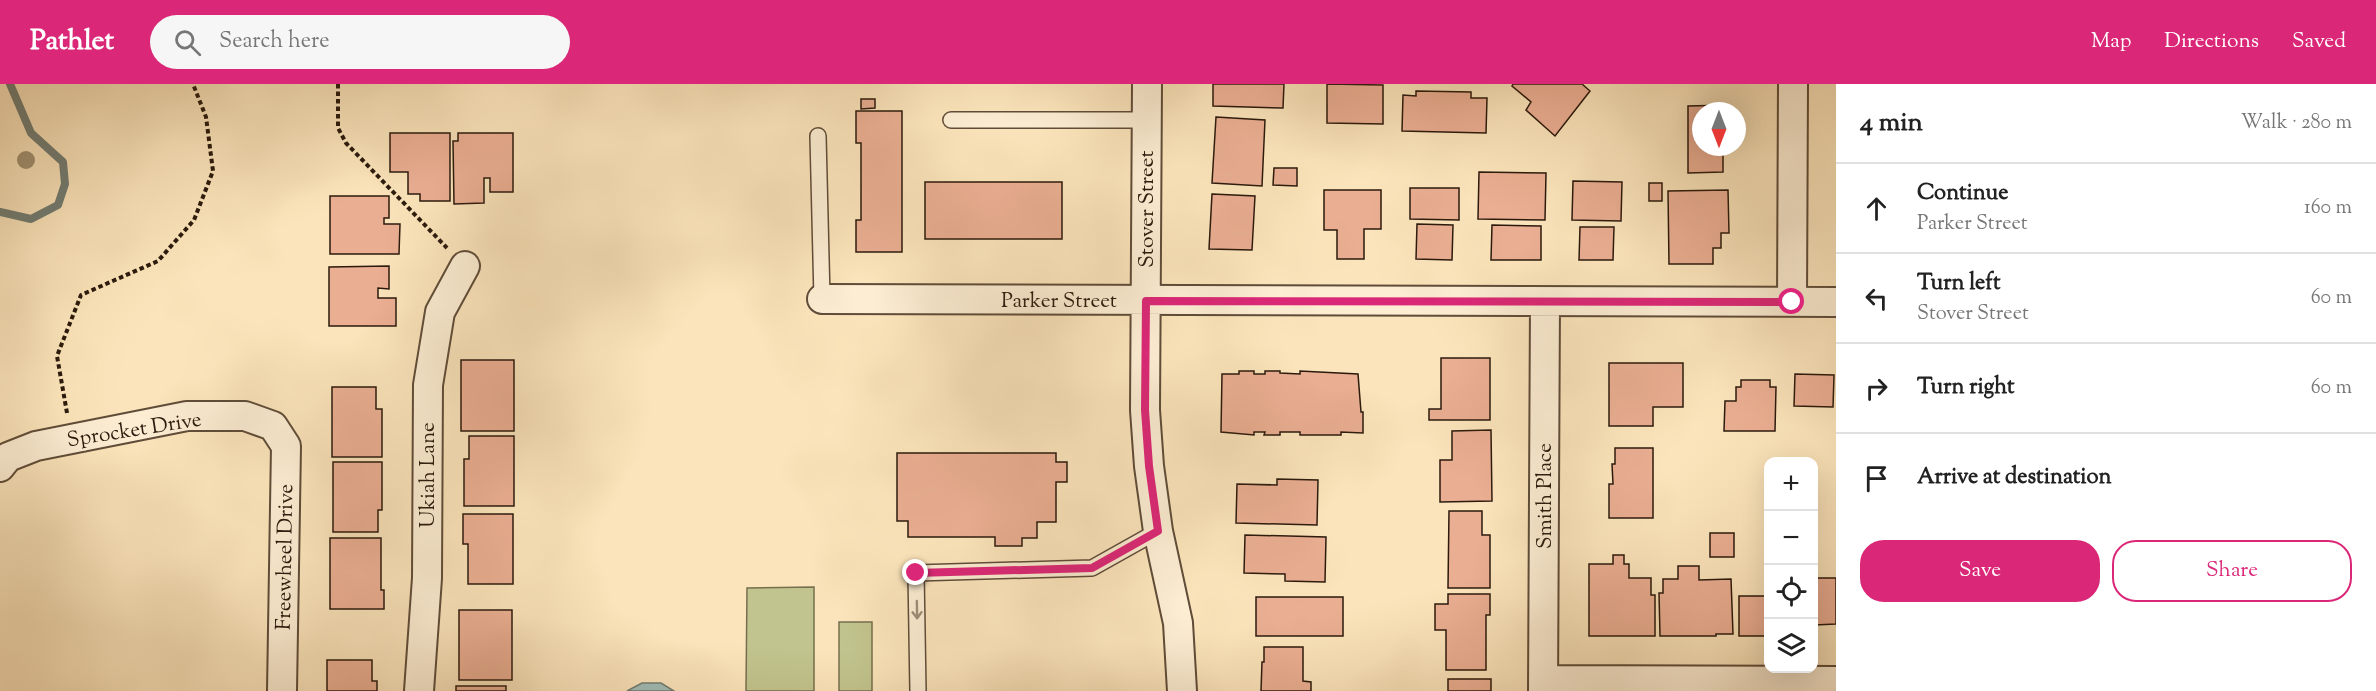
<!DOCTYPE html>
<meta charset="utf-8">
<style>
:root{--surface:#fff;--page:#f6f6f6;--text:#222;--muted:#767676;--line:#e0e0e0;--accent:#db2777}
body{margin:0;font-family:"Sorts Mill Goudy",serif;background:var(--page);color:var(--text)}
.controls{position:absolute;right:18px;bottom:18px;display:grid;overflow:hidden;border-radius:12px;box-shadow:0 6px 24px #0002}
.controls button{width:54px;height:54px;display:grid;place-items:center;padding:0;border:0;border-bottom:2px solid var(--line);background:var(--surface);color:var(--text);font:30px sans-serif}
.compass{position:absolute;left:1692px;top:18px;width:54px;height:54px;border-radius:50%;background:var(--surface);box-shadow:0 6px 24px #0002;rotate:180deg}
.stop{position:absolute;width:18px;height:18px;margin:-14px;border:4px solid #db2777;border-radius:50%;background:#fff}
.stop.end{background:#db2777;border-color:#fff;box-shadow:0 2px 6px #0008}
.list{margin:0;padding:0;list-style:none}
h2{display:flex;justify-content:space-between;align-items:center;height:78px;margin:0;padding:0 24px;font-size:26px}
h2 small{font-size:20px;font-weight:400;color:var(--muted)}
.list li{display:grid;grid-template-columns:39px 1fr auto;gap:18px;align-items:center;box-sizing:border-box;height:90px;padding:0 24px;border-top:2px solid var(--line)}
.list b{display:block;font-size:22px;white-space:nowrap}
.list p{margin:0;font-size:20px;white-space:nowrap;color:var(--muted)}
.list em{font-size:20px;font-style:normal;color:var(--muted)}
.actions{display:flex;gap:12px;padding:18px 24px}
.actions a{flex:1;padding:14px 0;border:2px solid var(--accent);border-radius:24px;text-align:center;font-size:21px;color:var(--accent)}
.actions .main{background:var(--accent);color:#fff}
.icon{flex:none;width:33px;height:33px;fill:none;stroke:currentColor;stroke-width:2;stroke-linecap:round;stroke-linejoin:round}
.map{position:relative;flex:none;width:1836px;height:607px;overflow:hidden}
header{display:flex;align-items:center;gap:36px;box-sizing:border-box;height:84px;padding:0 30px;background:var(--accent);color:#fff}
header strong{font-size:28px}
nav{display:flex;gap:33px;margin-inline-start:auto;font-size:21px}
.search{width:420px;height:54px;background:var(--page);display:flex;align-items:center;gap:15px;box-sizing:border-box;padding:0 21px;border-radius:33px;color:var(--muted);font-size:22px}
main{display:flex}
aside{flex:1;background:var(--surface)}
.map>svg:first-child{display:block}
.green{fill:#c1c48e;stroke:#766f4e;stroke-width:1.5}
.water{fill:#a0bdb7;stroke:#717c73;stroke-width:1.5}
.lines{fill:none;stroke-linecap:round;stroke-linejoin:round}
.stream{stroke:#717c73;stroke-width:8}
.building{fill:#eaae92;stroke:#2b1a0d;stroke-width:1.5}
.lane-casing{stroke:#5f4c38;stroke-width:18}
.street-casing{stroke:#5f4c38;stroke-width:32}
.path{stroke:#2b1a0d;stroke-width:4;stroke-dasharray:4.5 3;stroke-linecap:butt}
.lane{stroke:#fcedd3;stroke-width:15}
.street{stroke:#fcedd3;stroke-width:28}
.tree{fill:#a19171}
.oneway{stroke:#9e8e7a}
.route{stroke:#db2777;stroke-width:8}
.labels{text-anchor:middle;stroke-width:4.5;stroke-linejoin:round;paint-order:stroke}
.street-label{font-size:21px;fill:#2b1a0d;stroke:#fcedd3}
</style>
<header>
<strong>Pathlet</strong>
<div class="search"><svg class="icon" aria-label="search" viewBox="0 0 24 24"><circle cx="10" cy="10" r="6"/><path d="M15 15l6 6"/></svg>Search here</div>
<nav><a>Map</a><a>Directions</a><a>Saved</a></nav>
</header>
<main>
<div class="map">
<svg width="1836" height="607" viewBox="0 0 1836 607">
<rect width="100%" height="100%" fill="#fbe4bb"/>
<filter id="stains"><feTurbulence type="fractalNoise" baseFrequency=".00333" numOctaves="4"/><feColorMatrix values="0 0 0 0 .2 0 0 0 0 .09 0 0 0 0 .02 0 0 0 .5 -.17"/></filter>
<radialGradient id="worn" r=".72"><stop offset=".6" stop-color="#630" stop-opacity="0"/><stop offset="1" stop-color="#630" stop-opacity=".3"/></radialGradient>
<!-- green -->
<path class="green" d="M814 503V607H746L747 504Z
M839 538H872V607H839Z"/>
<!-- water -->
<path class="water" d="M642 599H661L674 607H627Z"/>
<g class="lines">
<!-- stream -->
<path class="stream" d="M0 128 31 135 58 121 65 100 63 78 31 49 10 0"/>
</g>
<!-- building -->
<path class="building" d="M1213 0H1284L1283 24 1213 22Z
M1327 0 1383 1V40L1327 39Z
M1513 0H1582L1590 7 1555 52 1526 26 1531 18 1512 2Z
M1416 7 1471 8V14H1487L1486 49 1402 47 1403 11 1416 12Z
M861 15H875V24L861 25Z
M1729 21V27H1701V63H1723V88L1688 89V22Z
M856 27H902V168H856V136H861V59H856Z
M1216 33 1265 36 1262 102 1212 99Z
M390 49H450V117H420V110H408V88H390Z
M458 49H513V108H490V94H484V119L454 120 453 57H458Z
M1274 84H1297V102L1273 101Z
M1479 88 1546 89 1545 136 1478 135Z
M1573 97 1622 98 1621 137 1572 136Z
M925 98H1062V155H925Z
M1649 99H1662V117H1649Z
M1410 104H1459V136L1410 135Z
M1324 106H1381V145H1364V175H1337V146H1324Z
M1728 106 1729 149H1721V164H1713V180H1669L1668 107Z
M1212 110 1255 112 1252 166 1209 165Z
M330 112H389V134H384V140H400L399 170H330Z
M1417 140 1453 141 1452 176 1416 175Z
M1492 141 1541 142V176H1491Z
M1580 143H1614L1613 176H1579Z
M389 182V205L378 204V214H396V242H329V183Z
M1441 274H1490V336H1429V325H1441Z
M461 276H514V347H461Z
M1609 279H1683V323H1653V342H1609Z
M1239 287H1254V290H1265V287H1280V289L1300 290V287L1358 290 1361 328H1363V349L1341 348V351H1300V348H1280V351H1264L1265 348H1254V351L1221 348 1222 290H1239Z
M1795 290 1834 291 1833 323 1794 322Z
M1741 296H1770V303H1776L1775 347H1724L1725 317H1736V303H1741Z
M332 303H376V325H382V373H332Z
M1491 346 1492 417 1440 418V376H1452V347Z
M469 352H514V422H464V375H469Z
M1615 364H1653V434H1609V400H1613L1612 380H1615Z
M897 369H1056V378H1067V398H1056V438H1037V454H1022V462H995V453H908V437H897Z
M333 378H382V426H378V448H333Z
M1277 395 1318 396 1317 441 1236 439 1237 400 1277 401Z
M1449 427H1482V451H1490V504H1448Z
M463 430H513V500H468V460H463Z
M1710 449H1734V473H1710Z
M1245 451 1326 453 1325 498 1285 497V490L1244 489Z
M330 454H381V506H384V525H330Z
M1613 471H1624V480H1629V494H1651V511H1655V552H1589V480H1613Z
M1678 482H1699V496L1731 495 1733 550H1716V552H1660L1659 509H1663V495H1678Z
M1814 494H1836V540L1815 541Z
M1765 502H1768V552H1739V512H1765Z
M1448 510H1490V531H1486V586H1446V546H1435V520H1448Z
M1256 513H1343V552H1256Z
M459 526H512V596H459Z
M1264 563H1303V597L1311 598V607H1261L1262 578H1264Z
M327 576H372V597H377V607H327Z
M1448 595H1491V607H1448Z
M456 602H506V607H456Z"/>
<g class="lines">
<defs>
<path id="lane" d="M951 36H1147
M818 52 822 215
M918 607 916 489 1092 484 1158 447"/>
<path id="street" d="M1147 0 1145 326 1149 382 1158 447 1178 539 1182 607
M822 215 1836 218
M1792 218 1793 0
M0 383 8 373 36 362 187 332H245L273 342 286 362 282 607
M1543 596 1836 597
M419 607 427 494 428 301 440 228 465 182
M1543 607 1545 218"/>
</defs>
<!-- lane casing -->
<use href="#lane" class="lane-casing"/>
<!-- street casing -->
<use href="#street" class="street-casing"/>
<!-- path -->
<path class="path" d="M338 0V44L346 59 447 164
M67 329 57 272 81 211 158 177 194 136 213 87 206 33 193 0"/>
<!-- lane -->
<use href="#lane" class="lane"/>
<!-- street -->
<use href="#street" class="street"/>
</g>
<!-- trees -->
<circle class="tree" cx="26" cy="76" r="9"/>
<!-- one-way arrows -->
<defs><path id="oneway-shaft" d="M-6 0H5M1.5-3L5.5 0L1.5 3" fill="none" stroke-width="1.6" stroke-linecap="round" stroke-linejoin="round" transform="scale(1.5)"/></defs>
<use class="oneway" href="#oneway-shaft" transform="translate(917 526) rotate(89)"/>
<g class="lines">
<!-- route -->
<path class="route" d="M916 489 1092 484 1158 447 1149 382 1145 326 1146 217 1792 218"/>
</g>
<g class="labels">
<!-- street labels -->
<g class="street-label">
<text transform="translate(1146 125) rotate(-90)" y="7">Stover Street</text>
<text x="1059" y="223">Parker Street</text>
<text transform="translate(134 345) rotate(-9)" y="7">Sprocket Drive</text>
<text transform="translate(427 391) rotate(-90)" y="7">Ukiah Lane</text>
<text transform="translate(1544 412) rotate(-90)" y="7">Smith Place</text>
<text transform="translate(284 473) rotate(-89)" y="7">Freewheel Drive</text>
</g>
</g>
<rect width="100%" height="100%" filter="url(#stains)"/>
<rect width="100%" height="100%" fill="url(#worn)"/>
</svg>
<div class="controls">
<button>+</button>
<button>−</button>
<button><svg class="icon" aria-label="locate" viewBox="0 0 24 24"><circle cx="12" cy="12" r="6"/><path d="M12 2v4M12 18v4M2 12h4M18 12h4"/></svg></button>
<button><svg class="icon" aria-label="layers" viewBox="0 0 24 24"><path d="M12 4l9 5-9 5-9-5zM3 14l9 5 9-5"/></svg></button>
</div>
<svg class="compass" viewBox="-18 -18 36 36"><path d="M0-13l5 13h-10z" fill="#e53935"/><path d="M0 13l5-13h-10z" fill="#767676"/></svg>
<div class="stop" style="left:1792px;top:218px"></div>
<div class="stop end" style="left:916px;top:489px"></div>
</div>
<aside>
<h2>4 min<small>Walk · 280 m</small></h2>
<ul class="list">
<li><svg class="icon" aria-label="ahead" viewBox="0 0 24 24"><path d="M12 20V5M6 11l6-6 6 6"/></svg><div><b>Continue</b><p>Parker Street</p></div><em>160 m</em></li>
<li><svg class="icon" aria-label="left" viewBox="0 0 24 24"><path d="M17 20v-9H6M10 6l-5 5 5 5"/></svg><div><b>Turn left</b><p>Stover Street</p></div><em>60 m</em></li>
<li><svg class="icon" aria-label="right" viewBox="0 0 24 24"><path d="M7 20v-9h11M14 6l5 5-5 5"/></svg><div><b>Turn right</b></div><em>60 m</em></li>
<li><svg class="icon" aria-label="arrive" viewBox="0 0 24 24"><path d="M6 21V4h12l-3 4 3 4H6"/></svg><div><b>Arrive at destination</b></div></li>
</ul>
<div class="actions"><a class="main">Save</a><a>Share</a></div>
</aside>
</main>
